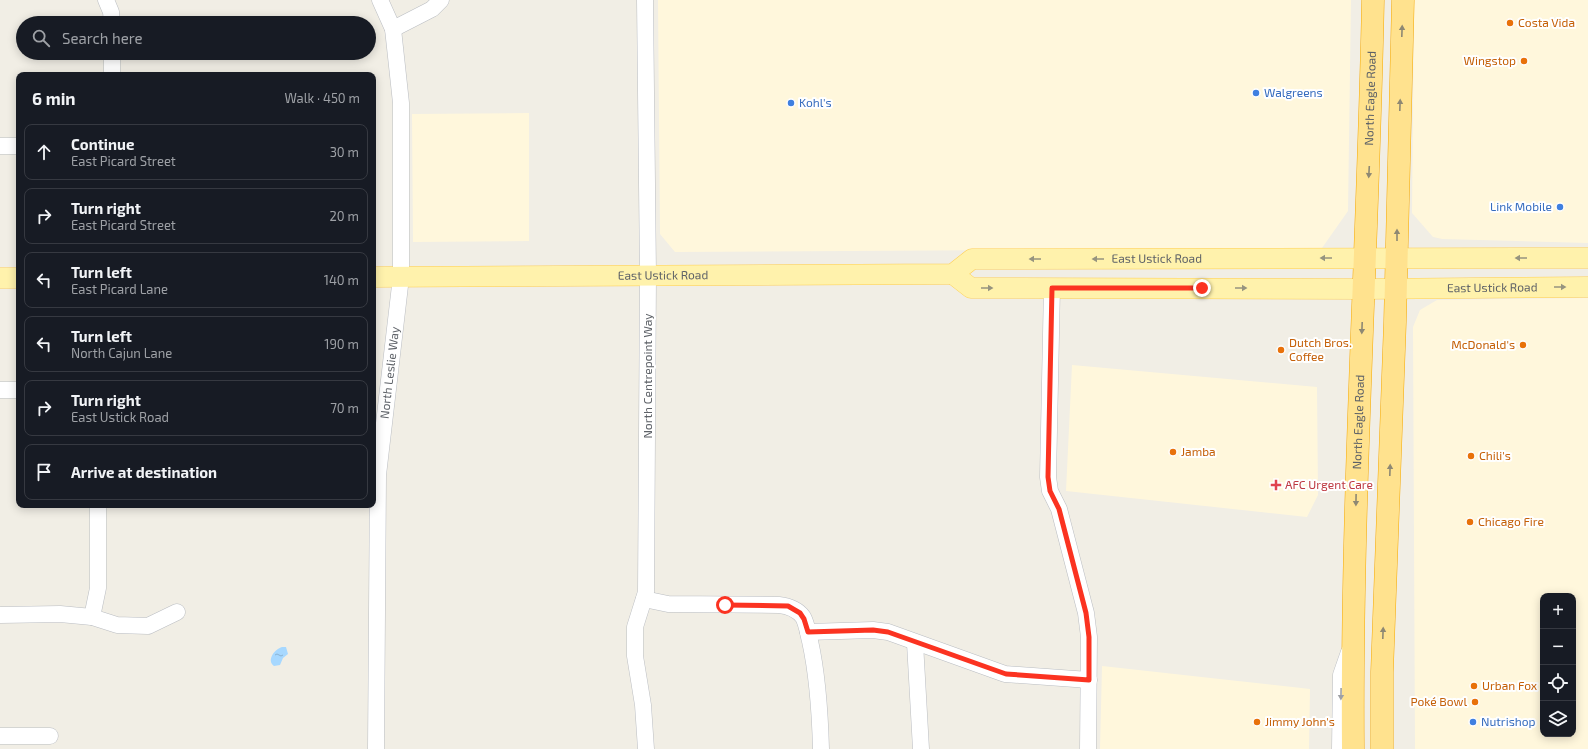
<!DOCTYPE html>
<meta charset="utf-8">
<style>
:root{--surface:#171b24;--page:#242831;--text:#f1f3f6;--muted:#9ea1a6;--line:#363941}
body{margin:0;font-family:"Exo 2",sans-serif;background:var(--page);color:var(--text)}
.controls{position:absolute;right:12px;bottom:12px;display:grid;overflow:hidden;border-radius:8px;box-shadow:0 2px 10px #0003}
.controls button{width:36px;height:36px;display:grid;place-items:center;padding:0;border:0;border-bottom:1px solid var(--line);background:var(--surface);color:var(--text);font:20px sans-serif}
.stop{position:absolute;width:12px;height:12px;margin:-9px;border:3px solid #fb3321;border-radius:50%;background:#fff}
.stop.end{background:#fb3321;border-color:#fff;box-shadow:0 1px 4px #0008}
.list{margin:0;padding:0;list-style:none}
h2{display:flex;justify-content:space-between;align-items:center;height:52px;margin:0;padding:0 16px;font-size:17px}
h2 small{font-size:13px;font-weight:400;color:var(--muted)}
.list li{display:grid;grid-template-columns:26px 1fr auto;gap:12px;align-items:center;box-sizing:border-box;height:56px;margin:0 8px 8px;padding:0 8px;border:1px solid var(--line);border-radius:8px}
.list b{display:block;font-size:15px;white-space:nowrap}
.list p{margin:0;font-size:13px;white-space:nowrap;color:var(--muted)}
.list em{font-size:13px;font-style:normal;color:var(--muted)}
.icon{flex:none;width:22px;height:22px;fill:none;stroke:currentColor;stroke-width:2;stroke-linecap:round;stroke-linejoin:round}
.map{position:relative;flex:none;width:1588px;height:749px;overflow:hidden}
.search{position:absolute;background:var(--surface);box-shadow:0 2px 10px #0003;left:16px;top:16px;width:360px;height:44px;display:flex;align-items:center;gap:10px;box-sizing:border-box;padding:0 14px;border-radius:22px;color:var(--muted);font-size:15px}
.panel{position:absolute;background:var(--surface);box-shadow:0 2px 10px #0003;left:16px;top:72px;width:360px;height:436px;border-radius:8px}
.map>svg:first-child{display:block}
.commercial{fill:#fff7dc;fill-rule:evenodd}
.water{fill:url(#water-ripples)}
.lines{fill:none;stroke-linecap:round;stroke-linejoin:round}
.minor-casing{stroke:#babdc2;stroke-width:17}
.major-casing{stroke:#ffce50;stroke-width:21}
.highway-casing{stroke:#f6a900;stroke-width:23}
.minor{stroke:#fff;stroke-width:16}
.major{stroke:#fff2ac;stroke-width:20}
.highway{stroke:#ffe28e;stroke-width:22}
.oneway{fill:#8e8873}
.oneway2{fill:#96947f}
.oneway3{fill:#9ea0a4}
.route{stroke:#fb3321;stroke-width:5}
.food-dot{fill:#e8710a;stroke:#fff;stroke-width:1.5}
.shop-dot{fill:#3f7fe0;stroke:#fff;stroke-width:1.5}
.health-dot{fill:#e0444e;stroke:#fff;stroke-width:1.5}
.labels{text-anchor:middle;stroke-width:4;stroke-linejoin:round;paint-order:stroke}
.food-label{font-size:12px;fill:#c56008;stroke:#fff;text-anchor:start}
.shop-label{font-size:12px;fill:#366cbe;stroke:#fff;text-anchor:start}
.street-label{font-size:12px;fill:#5d6167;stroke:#fff}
.health-label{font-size:12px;fill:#be3a42;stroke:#fff;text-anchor:start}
</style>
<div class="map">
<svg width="1588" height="749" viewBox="0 0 1588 749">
<defs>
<pattern id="water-ripples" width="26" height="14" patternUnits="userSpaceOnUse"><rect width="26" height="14" fill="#a7d8ff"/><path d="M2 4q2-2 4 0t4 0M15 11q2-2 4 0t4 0" fill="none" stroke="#8bb3d2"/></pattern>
</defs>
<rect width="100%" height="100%" fill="#f1eee5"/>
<!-- commercial -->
<path class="commercial" d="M658 0H1351L1348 211 1322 248 675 252 660 234Z
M1414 0H1588V243L1442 239 1433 237 1412 213Z
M529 113V241L413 242 412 114Z
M1588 298V749H1415L1413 327 1420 310 1437 300ZM1543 596H1573V734H1543Z
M1072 365 1317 387 1318 495 1307 517 1066 491Z
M1102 666 1310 689 1309 749H1100Z"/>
<!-- water -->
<path class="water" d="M282 647H286L288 654 283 658 280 665 274 666C266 660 275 649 282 647Z"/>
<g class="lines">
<defs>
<g id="minor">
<path d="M106 0 111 12 112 23"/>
<path d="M645 0 648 275 646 592 635 627V656L643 705 646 749"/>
<path d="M393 29 432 9 441 0"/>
<path d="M112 75V53"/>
<path d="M0 146H19"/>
<path d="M1052 287 1048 477 1050 491 1059 509 1086 613 1089 637 1088 749"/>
<path d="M0 390H19"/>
<path d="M644 599 668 604 779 605C788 606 797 609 803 617 807 624 808 634 810 641 818 677 820 713 821 749"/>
<path d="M0 615 60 614 92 617 117 625 148 626 177 612"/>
<path d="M92 617 98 588V505"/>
<path d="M808 632 873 630 888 632 1005 674 1089 680"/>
<path d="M915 643 921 749"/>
<path d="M0 736H50"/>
<path id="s1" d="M376 749 378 475 401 277V103L393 29 380 0"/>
<path d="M1340 749 1341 675 1349 652"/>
</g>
<g id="major">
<path id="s2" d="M953 274 971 288 1364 289 1588 287"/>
<path id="s3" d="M373 277 953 274 972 259 1588 258"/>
<path d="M0 278H19"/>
</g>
<g id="highway">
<path id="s4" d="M1353 749C1351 499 1368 250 1373 0"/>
<path d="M1382 749V672L1395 322 1403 0"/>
</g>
</defs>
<!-- minor casing -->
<use href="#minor" class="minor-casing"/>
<!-- major casing -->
<use href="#major" class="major-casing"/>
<!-- highway casing -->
<use href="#highway" class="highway-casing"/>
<!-- minor -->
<use href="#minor" class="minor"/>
<!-- major -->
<use href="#major" class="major"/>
<!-- highway -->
<use href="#highway" class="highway"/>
</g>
<!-- one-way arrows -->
<defs><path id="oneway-solid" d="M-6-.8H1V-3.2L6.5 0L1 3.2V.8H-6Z"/></defs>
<g class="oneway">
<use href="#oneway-solid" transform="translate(1402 31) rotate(-88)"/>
<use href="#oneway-solid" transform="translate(1400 105) rotate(-88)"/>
<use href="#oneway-solid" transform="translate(1369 172) rotate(93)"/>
<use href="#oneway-solid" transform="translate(1397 235) rotate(-90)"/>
<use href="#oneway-solid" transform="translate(1362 328) rotate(92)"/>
<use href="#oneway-solid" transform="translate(1390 470) rotate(-88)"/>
<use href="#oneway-solid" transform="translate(1356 500) rotate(91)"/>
<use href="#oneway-solid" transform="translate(1383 633) rotate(-88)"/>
</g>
<g class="oneway2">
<use href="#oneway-solid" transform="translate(1326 258) rotate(180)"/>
<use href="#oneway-solid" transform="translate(1521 258) rotate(180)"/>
<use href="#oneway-solid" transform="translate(1035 259) rotate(180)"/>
<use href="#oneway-solid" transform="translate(1098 259) rotate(180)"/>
<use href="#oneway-solid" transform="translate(1560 287)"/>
<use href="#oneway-solid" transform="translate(987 288)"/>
<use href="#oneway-solid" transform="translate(1241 288)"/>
</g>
<use class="oneway3" href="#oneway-solid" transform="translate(1341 694) rotate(91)"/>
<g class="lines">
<!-- route -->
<path class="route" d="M725 605 788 606 800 613 804 619 808 632 873 630 888 632 1006 674 1089 680V637L1086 613 1059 509 1050 491 1048 477 1052 288H1202"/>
</g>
<!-- markers -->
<g class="food-dot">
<circle cx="1510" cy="23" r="4"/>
<circle cx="1524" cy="61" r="4"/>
<circle cx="1523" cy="345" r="4"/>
<circle cx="1281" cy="350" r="4"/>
<circle cx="1173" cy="452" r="4"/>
<circle cx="1471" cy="456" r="4"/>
<circle cx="1470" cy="522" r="4"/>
<circle cx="1474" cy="686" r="4"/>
<circle cx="1475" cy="702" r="4"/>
<circle cx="1257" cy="722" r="4"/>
</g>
<g class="shop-dot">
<circle cx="1256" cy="93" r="4"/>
<circle cx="791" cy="103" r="4"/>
<circle cx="1560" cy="207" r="4"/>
<circle cx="1473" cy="722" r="4"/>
</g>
<path class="health-dot" d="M1274 479h4v4h4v4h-4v4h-4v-4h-4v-4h4z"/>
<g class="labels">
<!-- food labels -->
<g class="food-label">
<text x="1518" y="27">Costa Vida</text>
<text x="1516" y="65" text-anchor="end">Wingstop</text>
<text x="1289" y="347">Dutch Bros.<tspan x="1289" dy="14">Coffee</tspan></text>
<text x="1515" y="349" text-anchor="end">McDonald's</text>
<text x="1181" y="456">Jamba</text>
<text x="1479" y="460">Chili's</text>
<text x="1478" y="526">Chicago Fire</text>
<text x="1482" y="690">Urban Fox</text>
<text x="1467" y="706" text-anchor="end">Poké Bowl</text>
<text x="1265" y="726">Jimmy John's</text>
</g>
<!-- shop labels -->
<g class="shop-label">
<text x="1264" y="97">Walgreens</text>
<text x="799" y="107">Kohl's</text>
<text x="1552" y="211" text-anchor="end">Link Mobile</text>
<text x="1481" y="726">Nutrishop</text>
</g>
<!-- street labels -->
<g class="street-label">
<text dy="4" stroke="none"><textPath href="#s4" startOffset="651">North Eagle Road</textPath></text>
<text dy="4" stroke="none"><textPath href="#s3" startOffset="789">East Ustick Road</textPath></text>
<text dy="4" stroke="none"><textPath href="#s3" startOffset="290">East Ustick Road</textPath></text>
<text dy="4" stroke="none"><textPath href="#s2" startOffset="544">East Ustick Road</textPath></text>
<text dy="4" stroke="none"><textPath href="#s1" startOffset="377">North Leslie Way</textPath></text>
<text transform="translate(648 376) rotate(-90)" y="4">North Centrepoint Way</text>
<text dy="4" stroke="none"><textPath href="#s4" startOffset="327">North Eagle Road</textPath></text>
</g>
<!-- health labels -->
<g class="health-label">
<text x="1285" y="489">AFC Urgent Care</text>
</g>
</g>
</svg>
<div class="controls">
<button>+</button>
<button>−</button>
<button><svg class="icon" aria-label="locate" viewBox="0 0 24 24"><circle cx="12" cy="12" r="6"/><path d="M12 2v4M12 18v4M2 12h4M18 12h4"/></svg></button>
<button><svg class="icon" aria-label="layers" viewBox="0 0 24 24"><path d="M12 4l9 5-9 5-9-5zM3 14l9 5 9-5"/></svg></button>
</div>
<div class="stop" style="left:725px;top:605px"></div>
<div class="stop end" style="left:1202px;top:288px"></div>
<div class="search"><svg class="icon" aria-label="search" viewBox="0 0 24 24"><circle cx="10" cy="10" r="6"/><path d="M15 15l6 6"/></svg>Search here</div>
<section class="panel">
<h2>6 min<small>Walk · 450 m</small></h2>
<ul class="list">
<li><svg class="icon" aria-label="ahead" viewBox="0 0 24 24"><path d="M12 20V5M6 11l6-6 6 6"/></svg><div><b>Continue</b><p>East Picard Street</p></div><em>30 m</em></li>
<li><svg class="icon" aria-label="right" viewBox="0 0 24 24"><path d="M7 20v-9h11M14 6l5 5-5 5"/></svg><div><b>Turn right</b><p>East Picard Street</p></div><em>20 m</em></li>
<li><svg class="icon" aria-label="left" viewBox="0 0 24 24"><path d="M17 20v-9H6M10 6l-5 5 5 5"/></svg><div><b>Turn left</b><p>East Picard Lane</p></div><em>140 m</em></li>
<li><svg class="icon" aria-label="left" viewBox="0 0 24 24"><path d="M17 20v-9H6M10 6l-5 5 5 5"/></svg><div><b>Turn left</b><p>North Cajun Lane</p></div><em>190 m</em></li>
<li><svg class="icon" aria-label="right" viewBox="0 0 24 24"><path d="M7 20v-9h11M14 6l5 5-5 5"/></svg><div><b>Turn right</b><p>East Ustick Road</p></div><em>70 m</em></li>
<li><svg class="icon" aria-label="arrive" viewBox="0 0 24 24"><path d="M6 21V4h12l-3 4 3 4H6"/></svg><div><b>Arrive at destination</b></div></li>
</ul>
</section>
</div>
